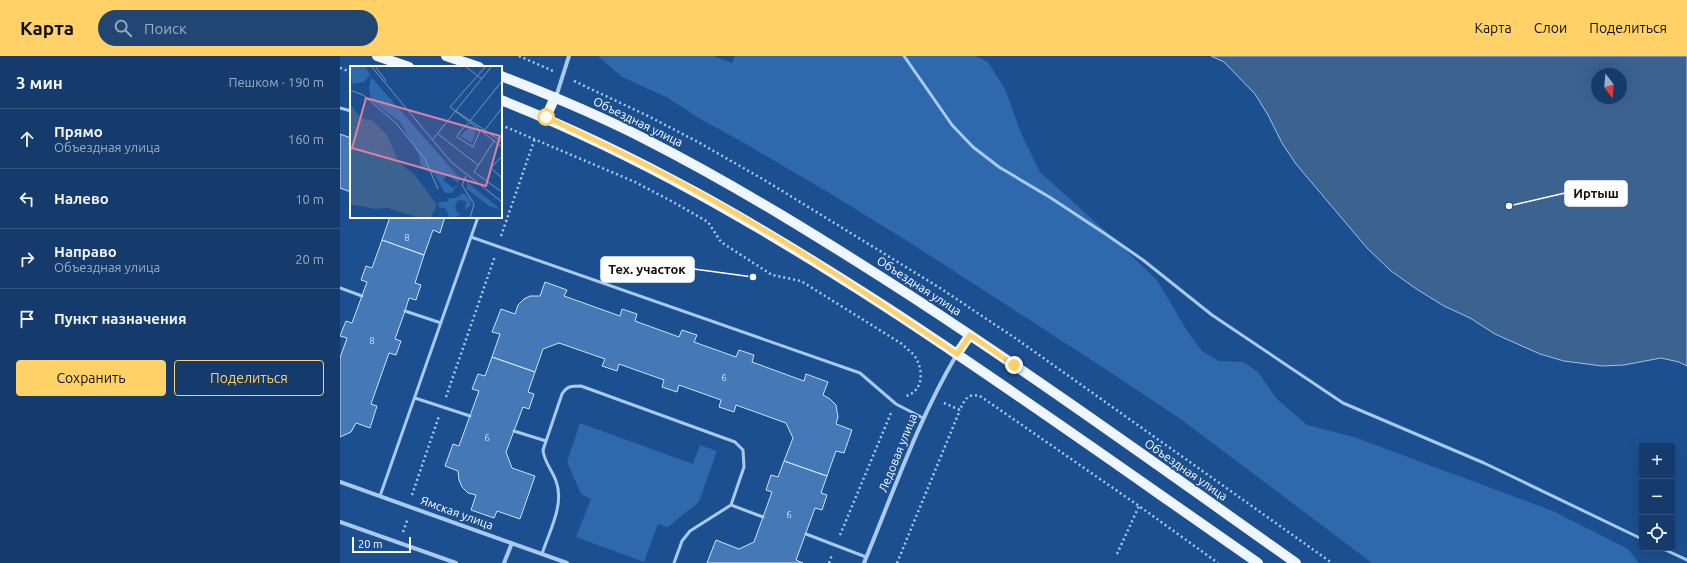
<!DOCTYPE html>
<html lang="ru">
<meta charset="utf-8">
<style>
:root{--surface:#143b6b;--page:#214673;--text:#f1f3f6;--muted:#9dadc1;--line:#33557e;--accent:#ffd166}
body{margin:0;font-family:Ubuntu,sans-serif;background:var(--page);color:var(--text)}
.controls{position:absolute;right:12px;bottom:12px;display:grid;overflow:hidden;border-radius:4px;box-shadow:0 4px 16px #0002}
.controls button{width:36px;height:36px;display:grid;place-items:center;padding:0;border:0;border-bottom:1px solid var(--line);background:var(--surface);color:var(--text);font:20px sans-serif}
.compass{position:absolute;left:1251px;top:12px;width:36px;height:36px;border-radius:50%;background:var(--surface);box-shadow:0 4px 16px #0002;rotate:164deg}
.scale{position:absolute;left:12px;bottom:10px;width:59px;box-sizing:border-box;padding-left:4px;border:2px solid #fff;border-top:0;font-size:11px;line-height:14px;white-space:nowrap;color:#fff;-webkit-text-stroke:3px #1b4f8f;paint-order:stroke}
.stop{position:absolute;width:12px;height:12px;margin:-9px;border:3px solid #ffd166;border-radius:50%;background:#fff}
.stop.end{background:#ffd166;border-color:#fff;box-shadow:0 1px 4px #0008}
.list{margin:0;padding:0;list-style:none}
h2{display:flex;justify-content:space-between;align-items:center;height:52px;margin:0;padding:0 16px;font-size:17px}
h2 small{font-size:13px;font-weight:400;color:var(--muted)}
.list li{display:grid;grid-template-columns:26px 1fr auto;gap:12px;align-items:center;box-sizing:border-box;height:60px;padding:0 16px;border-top:1px solid var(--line)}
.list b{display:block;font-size:15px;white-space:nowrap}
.list p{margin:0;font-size:13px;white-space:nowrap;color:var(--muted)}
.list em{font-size:13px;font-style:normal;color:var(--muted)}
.actions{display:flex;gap:8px;padding:12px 16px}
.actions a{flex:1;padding:9px 0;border:1px solid var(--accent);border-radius:4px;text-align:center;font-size:14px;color:var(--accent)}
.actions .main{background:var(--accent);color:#111}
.icon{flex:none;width:22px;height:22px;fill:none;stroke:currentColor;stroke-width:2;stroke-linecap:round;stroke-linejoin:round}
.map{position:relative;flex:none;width:1347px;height:507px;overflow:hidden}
header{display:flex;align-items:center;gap:24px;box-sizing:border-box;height:56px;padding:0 20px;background:var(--accent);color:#111}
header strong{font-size:19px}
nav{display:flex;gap:22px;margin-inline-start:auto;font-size:14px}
.search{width:280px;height:36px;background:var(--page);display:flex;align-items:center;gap:10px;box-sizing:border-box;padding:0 14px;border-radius:22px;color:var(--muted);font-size:15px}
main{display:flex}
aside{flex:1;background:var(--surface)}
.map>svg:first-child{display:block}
.green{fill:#2e69ad}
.water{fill:#3c6290;stroke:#9cc4f0;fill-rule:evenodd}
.building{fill:#4478b7;stroke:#cfe3fa}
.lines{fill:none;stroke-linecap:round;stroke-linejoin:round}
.path{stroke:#a9c9ee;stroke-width:2.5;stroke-dasharray:2 3;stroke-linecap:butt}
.lane{stroke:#a9c9ee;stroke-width:3}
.street{stroke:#a9c9ee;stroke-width:4}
.primary{stroke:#f0f6ff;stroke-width:10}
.route{stroke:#ffd166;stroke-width:5}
.labels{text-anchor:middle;stroke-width:3.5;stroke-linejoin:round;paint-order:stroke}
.number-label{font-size:10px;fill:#d0dded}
.street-label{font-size:12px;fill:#fff;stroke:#1b4f8f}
.inset-road{fill:none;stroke:#7695bc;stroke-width:1}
.view{fill:#dd80a5;fill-opacity:0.15;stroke:#dd80a5;stroke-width:2}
.inset-edge{fill:none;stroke:#fff;stroke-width:2}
.leader{fill:none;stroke:#fff;stroke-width:1.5}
.callout-dot{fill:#fff;stroke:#1b4f8f;stroke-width:1.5}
.callout{fill:#fff;stroke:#fff;stroke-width:1.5}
.callout-label{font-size:13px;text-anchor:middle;font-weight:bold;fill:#111}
</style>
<header>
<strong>Карта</strong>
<div class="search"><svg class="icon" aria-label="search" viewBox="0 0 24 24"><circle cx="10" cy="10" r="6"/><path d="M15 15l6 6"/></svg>Поиск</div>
<nav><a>Карта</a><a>Слои</a><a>Поделиться</a></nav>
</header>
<main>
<aside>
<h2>3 мин<small>Пешком · 190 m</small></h2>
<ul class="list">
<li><svg class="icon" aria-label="ahead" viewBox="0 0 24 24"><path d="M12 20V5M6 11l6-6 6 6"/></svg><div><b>Прямо</b><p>Объездная улица</p></div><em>160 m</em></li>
<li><svg class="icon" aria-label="left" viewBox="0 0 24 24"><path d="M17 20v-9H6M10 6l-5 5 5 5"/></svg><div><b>Налево</b></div><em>10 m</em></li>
<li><svg class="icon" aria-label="right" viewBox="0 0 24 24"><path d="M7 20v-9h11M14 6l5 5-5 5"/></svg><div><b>Направо</b><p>Объездная улица</p></div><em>20 m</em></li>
<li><svg class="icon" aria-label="arrive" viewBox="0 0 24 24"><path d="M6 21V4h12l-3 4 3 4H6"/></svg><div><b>Пункт назначения</b></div></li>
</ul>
<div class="actions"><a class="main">Сохранить</a><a>Поделиться</a></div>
</aside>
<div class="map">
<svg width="1347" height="507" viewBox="0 0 1347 507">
<rect width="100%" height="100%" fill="#1b4f8f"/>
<!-- green -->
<path class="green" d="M258 0H374L392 7 395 0H636L648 6 665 33 681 77 700 116 763 173 817 224 846 273 862 295 879 305 903 306 918 316 936 342 967 369 1014 381 1213 455 1288 493 1299 507H1032L839 362 756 307 572 188 491 138 399 84 360 63 328 42 282 21Z
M240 367 353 408 360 389 377 395 359 446 328 471 318 468 304 506 236 481 251 443 241 438 227 406Z"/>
<!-- water -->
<path class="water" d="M871 0H1347V310L1339 306 1321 302 1284 309 1262 310 1224 305 1200 298 1155 278 1130 262 1104 250 1078 234 1051 215 1027 192 956 108 942 87 928 59 915 38 884 6ZM1257 18H1281V42H1257Z"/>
<!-- building -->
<path class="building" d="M0 78 11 82 9 88 11 89V136L0 132Z
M50 161H105L100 177 93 174 84 199 42 184Z
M42 184 84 199 75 227 81 229 76 244 69 242 65 255 55 283 61 285 56 299 49 297 31 348 37 350 30 372 16 367 11 376 0 381V302L7 282 0 280 6 265 12 267 27 226 21 224 26 210 32 212Z
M205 226 227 234 224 240 280 260 282 253 297 258 295 265 339 281 342 274 357 279 354 286 396 301 399 294 414 299 412 306 464 325 466 318 488 326 483 339 490 343 496 349 498 361 496 368 512 374 504 397 496 395 487 420 444 405 453 382 446 367 396 349 394 356 379 351 381 344 339 329 337 336 322 331 324 324 279 308 277 315 262 310 265 303 219 287 203 293 195 316 152 301 160 278 152 276 161 253 175 258 178 249 184 243 190 240H200Z
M152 301 195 316 188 336 194 338 189 353 183 351 166 396 172 412 195 420 180 463 157 455 154 462 131 454 136 439 128 437 122 431 119 424 118 415 105 410 113 388 119 390 139 335 132 333 138 318 145 320Z
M444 405 487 420 481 437 487 439 482 454 475 452 456 504 463 507H367L376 484 399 493 414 486 432 436 426 434 431 419 438 421Z"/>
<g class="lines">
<!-- path -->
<path class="path" d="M179 0 213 15
M0 12 11 16
M234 25 308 60 358 86 426 125 600 232 678 284 992 507
M161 69 295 126 333 146 368 166 381 186 432 219 461 225 562 288C566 292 570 295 574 299 584 313 584 335 566 340
M161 180 195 82
M106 341 155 200
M604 347 620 354C624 344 628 337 640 340L799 450 878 507
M72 439 99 360
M63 476 68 462
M500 479 551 357
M777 498 799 450
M489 507 492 499
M557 507 620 354"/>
<!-- lane -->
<path class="lane" d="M564 0 612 69 633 91 659 111 711 142 767 179 803 204 872 259 1003 347 1144 407 1302 483
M0 52 11 55
M131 181 520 317 556 348 583 362
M0 232 22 240
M65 255 101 267
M75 342 130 360
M174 375 206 385
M40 440 138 161
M391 449 423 461
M466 478 526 501
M1321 492 1347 504
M202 498C209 476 225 448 216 425 212 414 204 406 203 394L222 338C227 330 231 330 241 330L395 386 403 394 404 411 391 449 350 475 342 485 334 507"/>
<!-- street -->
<path class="street" d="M216 41 229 0
M0 426 227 507
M0 466 116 507
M164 507 172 487
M524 507C553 437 578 364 617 298"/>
<!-- primary -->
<path class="primary" d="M37 0 69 11
M106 0 139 11
M161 20C210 39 260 60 307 84 399 131 487 186 574 242 704 327 830 418 956 507
M161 44C298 98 422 171 546 251 672 333 794 421 918 507
M206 61 215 41
M617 298 630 279"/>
</g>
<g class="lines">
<!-- route -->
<path class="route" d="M206 61C265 89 323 116 379 148 461 194 539 246 617 298L630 279 674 309"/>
</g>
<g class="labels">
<!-- number labels -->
<g class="number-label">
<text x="67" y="185">8</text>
<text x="32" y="288">8</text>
<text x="384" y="325">6</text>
<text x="147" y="385">6</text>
<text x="449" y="462">6</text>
</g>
<!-- street labels -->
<g class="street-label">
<text transform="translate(298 66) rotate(26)" y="4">Объездная улица</text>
<text transform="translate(579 230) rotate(33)" y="4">Объездная улица</text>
<text transform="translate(558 397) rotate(-68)" y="4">Ледовая улица</text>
<text transform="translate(846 414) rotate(35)" y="4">Объездная улица</text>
<text transform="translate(117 457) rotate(20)" y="4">Ямская улица</text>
</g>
</g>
<!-- overview -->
<g transform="translate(10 10)">
<rect width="152" height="152" fill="#1b4f8f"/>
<path d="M0 0H15L20 9 14 16 2 18ZM21 11 108 110 110 113 108 117 97 109 93 114 103 122 108 119 101 127H95L85 109 71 101 69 89 50 56 22 35 19 24ZM120 61 126 66 122 77 110 70ZM117 116 149 142V143L139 140 117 123ZM113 127 119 132 121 139 115 144 116 135 108 134 105 140 107 146 111 148 104 152 99 151 96 143 89 141V136H97L99 132H106Z" fill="#2e69ad"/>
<path d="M0 38 11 52 23 55 37 69 48 95 65 109 87 139 81 151 70 152 37 142 25 143 0 138Z" fill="#3c6290"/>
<path class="inset-road" d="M21 0 101 96 152 136M25 0 36 15M115 0 132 13M136 0 100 41 152 81M0 24 13 29 46 57 75 93 88 123M106 45 152 76M120 55 152 15M119 57 110 65 107 71 123 81 130 65M134 65 152 42M88 68 128 99M83 73 142 0M144 75 124 106 152 126M152 90 141 102 152 112M116 110 112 119 124 138 120 152"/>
<path class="view" d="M16 32 150 70 136 120 2 82Z"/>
<rect width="152" height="152" class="inset-edge"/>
</g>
<!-- callouts -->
<path class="leader" d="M1169 150L1225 137M413 221L354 213"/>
<g class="callout-dot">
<circle cx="1169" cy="150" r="4"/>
<circle cx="413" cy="221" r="4"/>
</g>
<g class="callout">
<rect x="1225" y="125" width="62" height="25" rx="4"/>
<rect x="261" y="201" width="93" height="25" rx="4"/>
</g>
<g class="callout-label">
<text x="1256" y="142">Иртыш</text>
<text x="307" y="218">Тех. участок</text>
</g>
</svg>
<div class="controls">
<button>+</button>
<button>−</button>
<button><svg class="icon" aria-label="locate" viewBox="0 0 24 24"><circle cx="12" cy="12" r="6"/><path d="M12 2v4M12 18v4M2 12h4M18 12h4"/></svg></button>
</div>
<svg class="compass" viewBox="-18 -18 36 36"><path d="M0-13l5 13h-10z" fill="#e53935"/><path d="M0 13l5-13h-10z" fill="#9dadc1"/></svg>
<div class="scale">20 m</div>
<div class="stop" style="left:206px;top:61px"></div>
<div class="stop end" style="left:674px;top:309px"></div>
</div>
</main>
